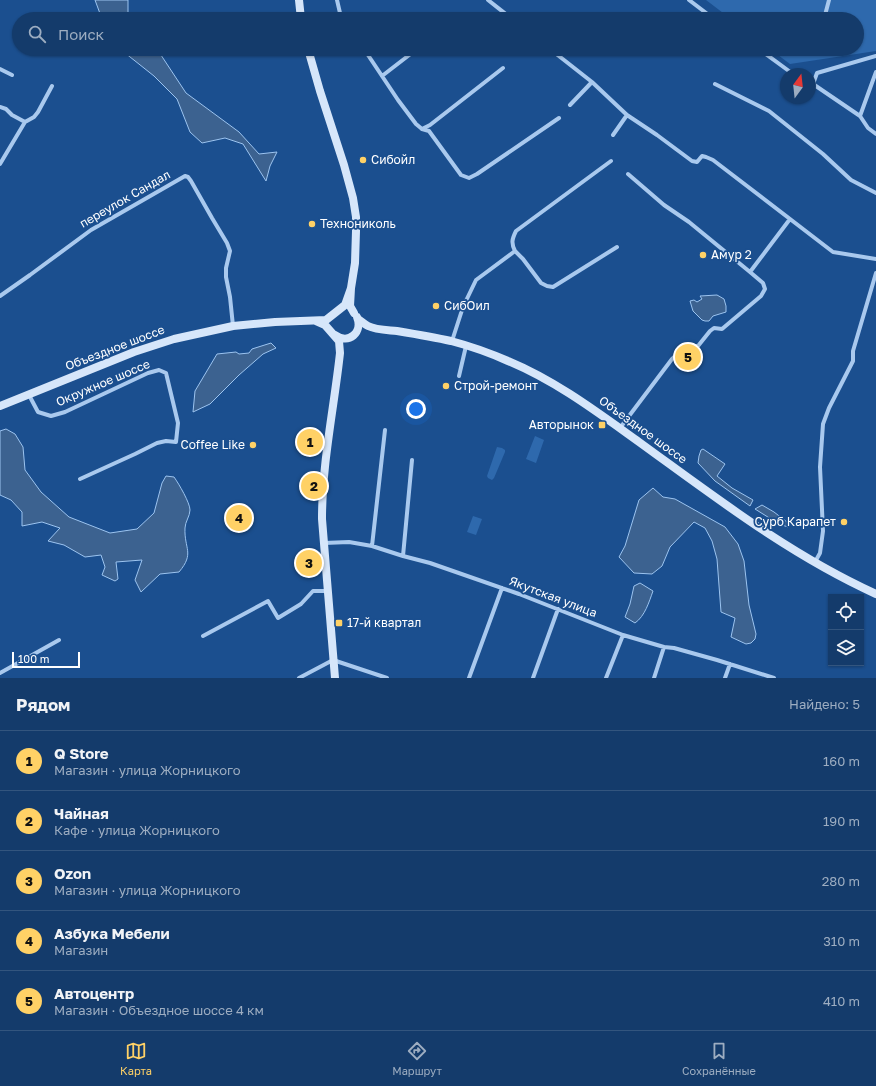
<!DOCTYPE html>
<html lang="ru">
<meta charset="utf-8">
<style>
:root{--surface:#143b6b;--page:#1d4271;--text:#f1f3f6;--muted:#9dadc1;--line:#33557e;--accent:#ffd166}
body{margin:0;font-family:"Golos Text",sans-serif;background:var(--page);color:var(--text)}
.controls{position:absolute;right:12px;bottom:12px;display:grid;overflow:hidden;border-radius:0px;box-shadow:0 1px 3px #0004}
.controls button{width:36px;height:36px;display:grid;place-items:center;padding:0;border:0;border-bottom:1px solid var(--line);background:var(--surface);color:var(--text);font:20px sans-serif}
.compass{position:absolute;left:780px;top:68px;width:36px;height:36px;border-radius:50%;background:var(--surface);box-shadow:0 1px 3px #0004;rotate:15deg}
.scale{position:absolute;left:12px;bottom:10px;width:68px;box-sizing:border-box;padding-left:4px;border:2px solid #fff;border-top:0;font-size:11px;line-height:14px;white-space:nowrap;color:#fff;-webkit-text-stroke:3px #1b4f8f;paint-order:stroke}
.you{position:absolute;left:416px;top:409px;width:14px;height:14px;margin:-10px;border:3px solid #fff;border-radius:50%;background:#1a73e8;box-shadow:0 0 0 6px #1a73e833}
.badge{display:grid;place-items:center;width:26px;height:26px;border-radius:50%;background:var(--accent);color:#111;font-size:13px;font-weight:700}
.pin{position:absolute;translate:-50% -50%;border:2px solid #fff;box-shadow:0 1px 4px #0006}
.list{margin:0;padding:0;list-style:none}
h2{display:flex;justify-content:space-between;align-items:center;height:52px;margin:0;padding:0 16px;font-size:17px}
h2 small{font-size:13px;font-weight:400;color:var(--muted)}
.list li{display:grid;grid-template-columns:26px 1fr auto;gap:12px;align-items:center;box-sizing:border-box;height:60px;padding:0 16px;border-top:1px solid var(--line)}
.list b{display:block;font-size:15px;white-space:nowrap}
.list p{margin:0;font-size:13px;white-space:nowrap;color:var(--muted)}
.list em{font-size:13px;font-style:normal;color:var(--muted)}
.icon{flex:none;width:22px;height:22px;fill:none;stroke:currentColor;stroke-width:2;stroke-linecap:round;stroke-linejoin:round}
.map{position:relative;flex:none;width:876px;height:678px;overflow:hidden}
.search{position:absolute;background:var(--surface);box-shadow:0 1px 3px #0004;left:12px;right:12px;top:12px;height:44px;display:flex;align-items:center;gap:10px;box-sizing:border-box;padding:0 14px;border-radius:22px;color:var(--muted);font-size:15px}
.sheet{height:352px;background:var(--surface)}
nav{display:flex;justify-content:space-around;align-items:center;box-sizing:border-box;height:56px;border-top:1px solid var(--line);background:var(--surface);font-size:11px;color:var(--muted)}
nav a{display:grid;justify-items:center;gap:2px}
nav .on{color:var(--accent)}
.map>svg:first-child{display:block}
.green{fill:#2e69ad}
.water{fill:#3c6290;stroke:#9cc4f0}
.lines{fill:none;stroke-linecap:round;stroke-linejoin:round}
.minor{stroke:#a9c9ee;stroke-width:4}
.secondary{stroke:#d6e6fa;stroke-width:8}
.poi-dot{fill:#ffd166;stroke:#1b4f8f;stroke-width:1.5}
.labels{text-anchor:middle;stroke-width:3.5;stroke-linejoin:round;paint-order:stroke}
.poi-label{font-size:12px;fill:#fff;stroke:#1b4f8f;text-anchor:start}
.street-label{font-size:12px;fill:#fff;stroke:#1b4f8f}
</style>
<div class="map">
<svg width="876" height="678" viewBox="0 0 876 678">
<rect width="100%" height="100%" fill="#1b4f8f"/>
<!-- green -->
<path class="green" d="M706 0H876V51L790 64 770 49H857V19H731Z
M535 436 544 440 536 463 526 459Z
M497 447 502 448 505 450V452L494 478 492 480 488 478 487 476Z
M473 516 482 519 476 535 467 532Z"/>
<!-- water -->
<path class="water" d="M95 0H128V13L130 19H102Z
M120 49H157L186 93 239 132 259 154 277 152 270 166 266 181 243 144 225 138 202 143 190 132 177 99 154 76Z
M717 295 724 299 726 306V312L713 316 709 321H705L702 320 693 311 690 301 694 300 697 302 702 299 700 296Z
M271 343 276 348 263 354 239 375 210 404 193 412 195 391 217 354 236 352 239 354 249 353 252 349Z
M6 429 15 434 23 447 25 470 41 492 69 517 110 533 137 529 154 513 162 483 166 476 174 477C179 484 190 503 190 510 190 516 185 522 185 528 184 549 195 553 179 572L160 574 141 592 135 580 142 560 116 562 118 579 115 581 102 575 105 567 101 555 85 557 64 545 48 541 60 528 42 522 22 526V512L11 500 0 495V431Z
M703 449 725 464 717 476 732 488 753 500 750 506 715 481 698 463 699 456 701 450Z
M653 488 663 497 675 499 725 527 738 544 744 561 749 605 756 634 755 639 751 643 746 644 731 637 735 618 721 612 717 559 712 541 705 528 694 522 670 547 662 566 652 574 634 573 619 557 625 546 639 500Z
M762 505 774 512 787 522 788 527 779 524 755 509Z
M640 583 653 591C649 602 645 616 635 623L625 617 630 604 634 586Z"/>
<g class="lines">
<!-- minor -->
<path class="minor" d="M337 0 340 13 344 19
M488 0 512 19
M689 0 714 19
M824 19 829 0
M364 49 398 100 416 124 422 129 429 131 461 175 469 178 477 174 559 118
M550 49 592 82 627 115 657 135 692 161 697 162 702 156 706 157 713 160 833 252 876 259
M759 49 793 74
M0 69 12 75
M382 76 417 49
M810 82 860 116 868 128 876 134
M715 84 769 111 823 154 851 180 876 193
M813 84 817 73 876 56
M570 105 592 82
M0 107 6 109 12 115 25 122 34 117 38 112 52 86
M860 116 876 72
M422 129 430 125 503 68
M613 135 627 115
M0 164 25 122
M628 174 664 205 689 222 750 272 790 219
M515 251C511 243 512 239 516 231L611 161
M0 296 30 275 91 230 185 176 188 177 191 181 212 218 227 243 230 251 226 268V277L230 297 233 326
M452 341 463 307 476 280 515 251 523 259 541 283 547 286 553 287 617 247
M459 376 466 346
M29 395 38 412 51 416 65 412 148 373 159 370 166 373 178 423 176 442 166 441 157 443 135 454 80 479
M620 428 672 359 687 345 695 346H698L710 331 714 328 722 329 761 296 765 289 763 283 750 272
M324 543 349 542 372 546 403 556 430 563 519 594 623 635 664 647 674 648 717 660 774 678
M372 546 385 430
M403 556 412 460
M815 562 820 553 823 531 820 467 823 424 829 408 853 361V351L876 273
M203 636 268 601 278 618 301 604 313 591H328
M0 673 59 640
M299 678 333 660 387 678
M469 678 502 588
M533 678 558 609
M606 678 623 635
M654 678 664 647
M725 678 730 664"/>
<!-- secondary -->
<path class="secondary" d="M299 0 301 19
M308 49 320 91 344 165 353 198 356 217V231L355 263 351 288 350 306 354 313
M358 319C361 321 364 324 368 326 376 330 388 330 397 331 415 334 433 337 451 341 470 346 490 353 508 361 556 381 597 412 639 442 715 497 790 555 876 594
M316 321 325 325 339 341 340 353C334 408 322 463 322 519L335 678
M335 335C349 345 363 332 357 317
M0 406 134 352 174 339 233 326 275 322 326 320 345 305 351 288"/>
</g>
<!-- markers -->
<g class="poi-dot">
<circle cx="363" cy="160" r="4"/>
<circle cx="312" cy="224" r="4"/>
<circle cx="703" cy="255" r="4"/>
<circle cx="436" cy="306" r="4"/>
<circle cx="446" cy="386" r="4"/>
<rect x="598" y="421" width="8" height="8" rx="2"/>
<circle cx="253" cy="445" r="4"/>
<circle cx="844" cy="522" r="4"/>
<rect x="335" y="619" width="8" height="8" rx="2"/>
</g>
<g class="labels">
<!-- poi labels -->
<g class="poi-label">
<text x="371" y="164">Сибойл</text>
<text x="320" y="228">Технониколь</text>
<text x="711" y="259">Амур 2</text>
<text x="444" y="310">СибОил</text>
<text x="454" y="390">Строй-ремонт</text>
<text x="594" y="429" text-anchor="end">Авторынок</text>
<text x="245" y="449" text-anchor="end">Coffee Like</text>
<text x="836" y="526" text-anchor="end">Сурб Карапет</text>
<text x="347" y="627">17-й квартал</text>
</g>
<!-- street labels -->
<g class="street-label">
<text transform="translate(125 199) rotate(-30)" y="4">переулок Сандал</text>
<text transform="translate(115 348) rotate(-21)" y="4">Объездное шоссе</text>
<text transform="translate(103 383) rotate(-23)" y="4">Окружное шоссе</text>
<text transform="translate(643 430) rotate(36)" y="4">Объездное шоссе</text>
<text transform="translate(553 597) rotate(21)" y="4">Якутская улица</text>
</g>
</g>
</svg>
<div class="controls">
<button><svg class="icon" aria-label="locate" viewBox="0 0 24 24"><circle cx="12" cy="12" r="6"/><path d="M12 2v4M12 18v4M2 12h4M18 12h4"/></svg></button>
<button><svg class="icon" aria-label="layers" viewBox="0 0 24 24"><path d="M12 4l9 5-9 5-9-5zM3 14l9 5 9-5"/></svg></button>
</div>
<svg class="compass" viewBox="-18 -18 36 36"><path d="M0-13l5 13h-10z" fill="#e53935"/><path d="M0 13l5-13h-10z" fill="#9dadc1"/></svg>
<div class="scale">100 m</div>
<div class="you"></div>
<div class="pin badge" style="left:310px;top:442px">1</div>
<div class="pin badge" style="left:314px;top:486px">2</div>
<div class="pin badge" style="left:309px;top:563px">3</div>
<div class="pin badge" style="left:239px;top:518px">4</div>
<div class="pin badge" style="left:688px;top:357px">5</div>
<div class="search"><svg class="icon" aria-label="search" viewBox="0 0 24 24"><circle cx="10" cy="10" r="6"/><path d="M15 15l6 6"/></svg>Поиск</div>
</div>
<section class="sheet">
<h2>Рядом<small>Найдено: 5</small></h2>
<ul class="list">
<li><span class="badge">1</span><div><b>Q Store</b><p>Магазин · улица Жорницкого</p></div><em>160 m</em></li>
<li><span class="badge">2</span><div><b>Чайная</b><p>Кафе · улица Жорницкого</p></div><em>190 m</em></li>
<li><span class="badge">3</span><div><b>Ozon</b><p>Магазин · улица Жорницкого</p></div><em>280 m</em></li>
<li><span class="badge">4</span><div><b>Азбука Мебели</b><p>Магазин</p></div><em>310 m</em></li>
<li><span class="badge">5</span><div><b>Автоцентр</b><p>Магазин · Объездное шоссе 4 км</p></div><em>410 m</em></li>
</ul>
</section>
<nav>
<a class="on"><svg class="icon" aria-label="map" viewBox="0 0 24 24"><path d="M3 6l6-2 6 2 6-2v14l-6 2-6-2-6 2zM9 4v14M15 6v14"/></svg>Карта</a>
<a><svg class="icon" aria-label="directions" viewBox="0 0 24 24"><path d="M12 3l9 9-9 9-9-9zM9 14v-3h6M13 9l2 2-2 2"/></svg>Маршрут</a>
<a><svg class="icon" aria-label="saved" viewBox="0 0 24 24"><path d="M7 4h10v16l-5-4-5 4z"/></svg>Сохранённые</a>
</nav>
